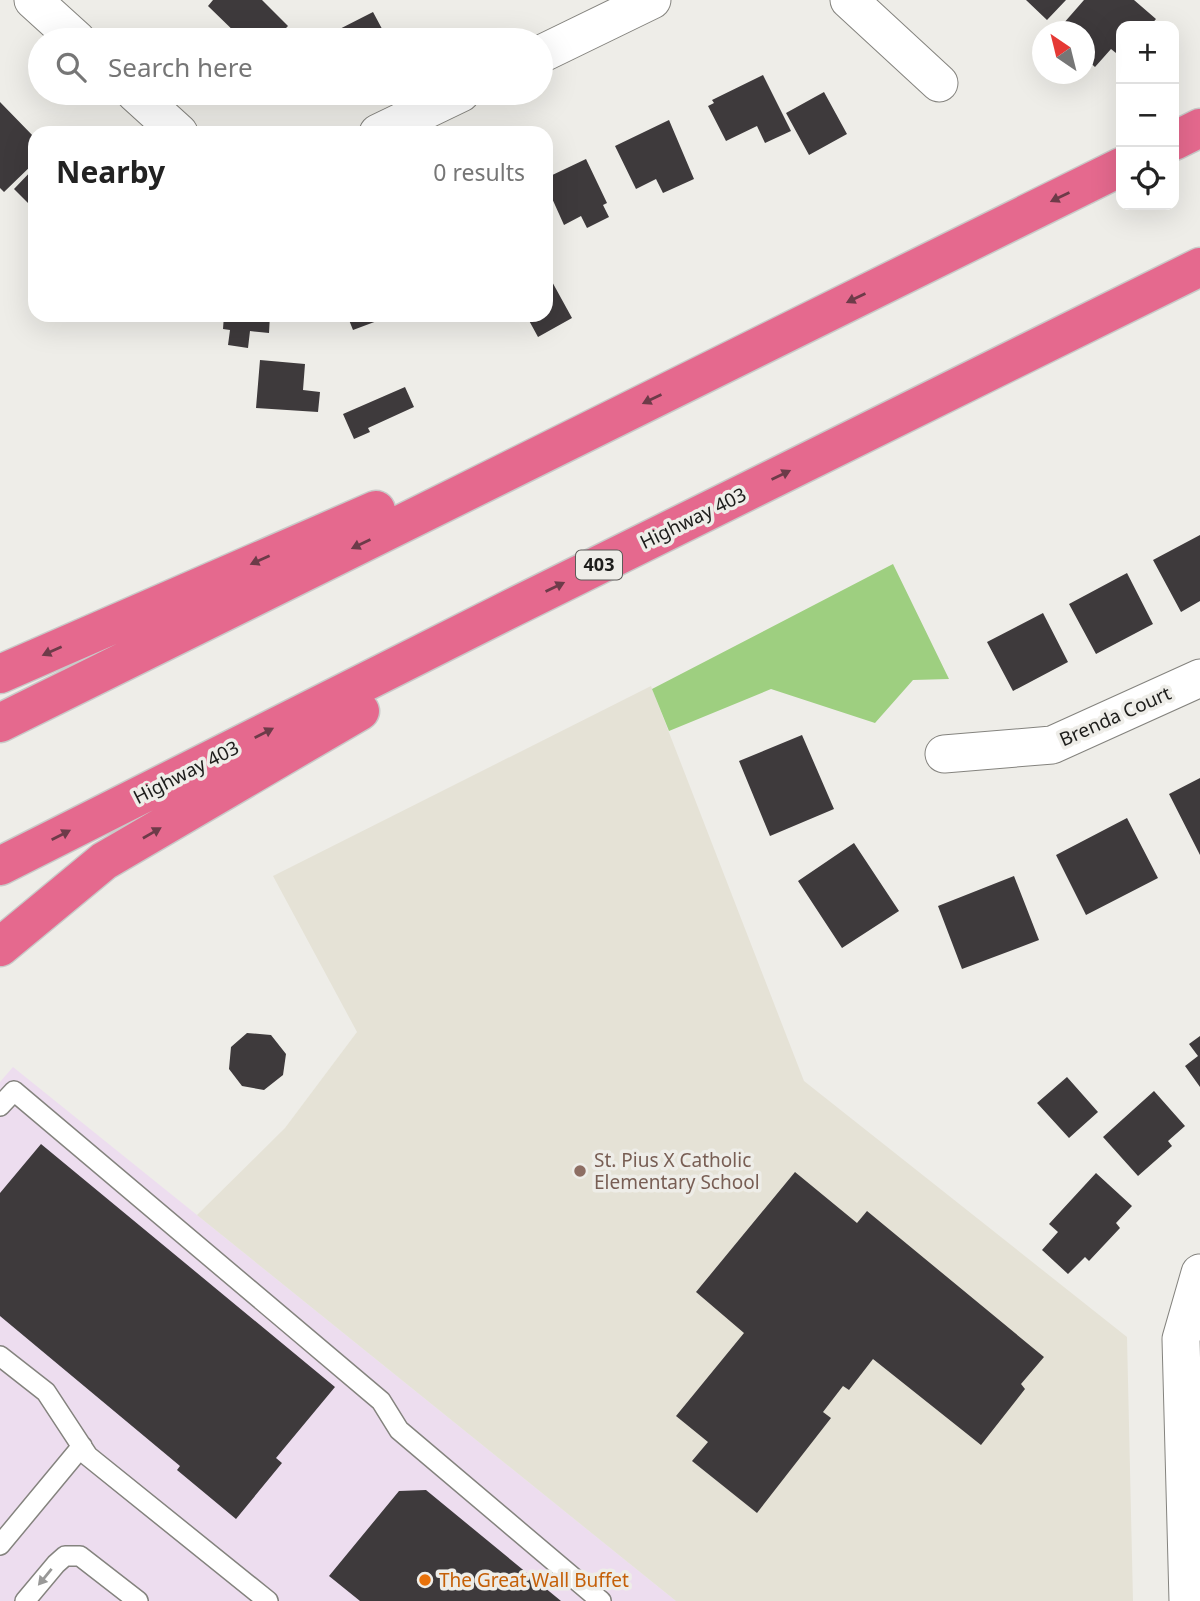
<!DOCTYPE html>
<meta charset="utf-8">
<style>
:root{--surface:#fff;--page:#f2f2f2;--text:#222;--muted:#767676;--line:#e0e0e0}
body{margin:0;font-family:"Noto Sans",sans-serif;background:var(--page);color:var(--text)}
.controls{position:absolute;right:21px;top:21px;display:grid;overflow:hidden;border-radius:14px;box-shadow:0 7px 28px #0002}
.controls button{width:63px;height:63px;display:grid;place-items:center;padding:0;border:0;border-bottom:2px solid var(--line);background:var(--surface);color:var(--text);font:35px sans-serif}
.compass{position:absolute;left:1032px;top:21px;width:63px;height:63px;border-radius:50%;background:var(--surface);box-shadow:0 7px 28px #0002;rotate:325deg}
.list{margin:0;padding:0;list-style:none}
h2{display:flex;justify-content:space-between;align-items:center;height:91px;margin:0;padding:0 28px;font-size:30px}
h2 small{font-size:23px;font-weight:400;color:var(--muted)}
.icon{flex:none;width:38px;height:38px;fill:none;stroke:currentColor;stroke-width:2;stroke-linecap:round;stroke-linejoin:round}
.map{position:relative;flex:none;width:1200px;height:1601px;overflow:hidden}
.search{position:absolute;background:var(--surface);box-shadow:0 7px 28px #0002;left:28px;top:28px;width:525px;height:77px;display:flex;align-items:center;gap:18px;box-sizing:border-box;padding:0 24px;border-radius:38px;color:var(--muted);font-size:26px}
.panel{position:absolute;background:var(--surface);box-shadow:0 7px 28px #0002;left:28px;top:126px;width:525px;height:196px;border-radius:21px}
.map>svg:first-child{display:block}
.commercial{fill:#edddef}
.built{fill:#e5e2d6}
.green{fill:#9ecf80}
.building{fill:#3e3a3c}
.lines{fill:none;stroke-linecap:round;stroke-linejoin:round}
.lane-casing{stroke:#84837e;stroke-width:22}
.street-casing{stroke:#84837e;stroke-width:39}
.highway-casing{stroke:#c9c9c8;stroke-width:41}
.lane{stroke:#fff;stroke-width:19}
.street{stroke:#fff;stroke-width:37}
.highway{stroke:#e5698e;stroke-width:38}
.oneway{fill:#6d3b49}
.oneway2{fill:#999998}
.education-dot{fill:#8d6e63;stroke:#eeede8;stroke-width:2.5}
.food-dot{fill:#e8710a;stroke:#eeede8;stroke-width:2.5}
.labels{text-anchor:middle;stroke-width:7;stroke-linejoin:round;paint-order:stroke}
.shield{fill:#eeede8;stroke:#5c5b58;stroke-width:2}
.shield-label{font-size:18px;font-weight:bold;fill:#1d1d1b}
.street-label{font-size:19px;fill:#1d1d1b;stroke:#eeede8}
.education-label{font-size:19px;fill:#785e54;stroke:#eeede8;text-anchor:start}
.food-label{font-size:19px;fill:#c56008;stroke:#eeede8;text-anchor:start}
</style>
<div class="map">
<svg width="1200" height="1601" viewBox="0 0 1200 1601">
<rect width="100%" height="100%" fill="#eeede8"/>
<!-- commercial -->
<path class="commercial" d="M13 1067 197 1215 676 1601H0V1082Z"/>
<!-- built -->
<path class="built" d="M651 686 804 1081 1127 1337 1133 1601H676L197 1215 285 1128 357 1032 273 876Z"/>
<!-- green -->
<path class="green" d="M893 564 949 679 913 680 875 723 771 689 669 731 652 689Z"/>
<!-- building -->
<path class="building" d="M213 0H262L288 26 274 40H243L208 6Z
M1026 0H1066L1047 20Z
M1084 0H1134L1156 19 1150 26H1121V57L1111 49 1095 67 1084 57V32H1056Z
M373 12 388 40H318Z
M763 75 791 131 765 143 757 126 726 141 708 106 714 103 712 100Z
M824 92 847 134 809 155 786 113Z
M0 102 35 138V162L4 192 0 188Z
M669 120 694 179 663 193 656 179 636 189 615 146Z
M586 159 607 203 603 205 609 217 587 228 581 216 564 225 546 185V178Z
M35 167V200L30 205 14 189Z
M550 278 572 318 538 337 526 315H546V280Z
M224 315H270L269 333 250 331 248 348 228 345 230 330 223 329Z
M347 315H393L353 330Z
M260 360 305 364 303 390 320 392 318 412 256 408Z
M405 387 414 407 368 428 370 432 354 439 343 414Z
M1200 535V601L1181 612 1153 560Z
M1127 573 1153 624 1096 654 1069 604Z
M1043 613 1068 662 1013 691 987 642Z
M802 735 834 809 770 836 739 761Z
M1200 778V855L1169 794Z
M1127 818 1158 878 1086 915 1056 855Z
M854 843 899 911 842 948 798 881Z
M1014 876 1039 940 962 969 938 906Z
M247 1033 271 1035 286 1054 283 1075 264 1090 242 1086 229 1069 231 1047Z
M1200 1036V1087L1185 1066 1198 1056 1189 1044Z
M1067 1077 1098 1112 1069 1138 1037 1103Z
M1154 1091 1185 1126 1168 1141 1172 1146 1138 1176 1103 1137Z
M41 1144 335 1387 276 1458 282 1463 236 1519 177 1470 180 1466 0 1316V1193Z
M795 1172 857 1223 867 1211 1044 1357 1021 1384 1025 1389 981 1445 873 1359 849 1390 843 1386 823 1412 831 1418 757 1513 692 1461 708 1442 676 1416 744 1333 696 1292Z
M1096 1173 1132 1206 1116 1223 1120 1228 1089 1261 1085 1257 1068 1274 1042 1250 1058 1232 1049 1224Z
M426 1490 561 1601H360L329 1576 399 1491Z"/>
<g class="lines">
<defs>
<path id="lane" d="M0 1106 14 1091 381 1401 399 1430 601 1601
M0 1356 46 1392 88 1456 268 1601
M0 1545 82 1446
M25 1601 56 1564 65 1556H80L138 1601"/>
<path id="street" d="M33 0 77 40
M849 0 939 83
M541 54 652 0
M135 93 179 133
M378 133 461 93
M944 754 1052 745 1200 678
M1188 1601 1181 1339 1200 1273"/>
<path id="highway" d="M1174 141 1200 128
M0 674 376 510
M0 723 1121 167
M0 866 512 608 1200 267
M0 947 104 861 360 711"/>
</defs>
<!-- lane casing -->
<use href="#lane" class="lane-casing"/>
<!-- street casing -->
<use href="#street" class="street-casing"/>
<!-- highway casing -->
<use href="#highway" class="highway-casing"/>
<!-- lane -->
<use href="#lane" class="lane"/>
<!-- street -->
<use href="#street" class="street"/>
<!-- highway -->
<use href="#highway" class="highway"/>
</g>
<!-- one-way arrows -->
<defs><path id="oneway-solid" d="M-6-.8H1V-3.2L6.5 0L1 3.2V.8H-6Z" transform="scale(1.75)"/></defs>
<g class="oneway">
<use href="#oneway-solid" transform="translate(1060 197) rotate(154)"/>
<use href="#oneway-solid" transform="translate(856 298) rotate(154)"/>
<use href="#oneway-solid" transform="translate(652 399) rotate(154)"/>
<use href="#oneway-solid" transform="translate(781 475) rotate(-26)"/>
<use href="#oneway-solid" transform="translate(361 544) rotate(154)"/>
<use href="#oneway-solid" transform="translate(260 560) rotate(156)"/>
<use href="#oneway-solid" transform="translate(555 587) rotate(-26)"/>
<use href="#oneway-solid" transform="translate(52 651) rotate(156)"/>
<use href="#oneway-solid" transform="translate(264 733) rotate(-27)"/>
<use href="#oneway-solid" transform="translate(152 833) rotate(-30)"/>
<use href="#oneway-solid" transform="translate(61 835) rotate(-27)"/>
</g>
<use class="oneway2" href="#oneway-solid" transform="translate(45 1577) rotate(129)"/>
<!-- markers -->
<circle class="education-dot" cx="580" cy="1171" r="7"/>
<circle class="food-dot" cx="425" cy="1580" r="7"/>
<g class="labels">
<!-- shield labels -->
<rect class="shield" x="576" y="550.5" width="46" height="29" rx="5"/>
<g class="shield-label">
<text x="599" y="571">403</text>
</g>
<!-- street labels -->
<g class="street-label">
<text transform="translate(693 518) rotate(-26)" y="7">Highway 403</text>
<text transform="translate(1115 716) rotate(-24)" y="7">Brenda Court</text>
<text transform="translate(186 772) rotate(-27)" y="7">Highway 403</text>
</g>
<!-- education labels -->
<g class="education-label">
<text x="594" y="1167">St. Pius X Catholic<tspan x="594" dy="22">Elementary School</tspan></text>
</g>
<!-- food labels -->
<g class="food-label">
<text x="439" y="1587">The Great Wall Buffet</text>
</g>
</g>
</svg>
<div class="controls">
<button>+</button>
<button>−</button>
<button><svg class="icon" aria-label="locate" viewBox="0 0 24 24"><circle cx="12" cy="12" r="6"/><path d="M12 2v4M12 18v4M2 12h4M18 12h4"/></svg></button>
</div>
<svg class="compass" viewBox="-18 -18 36 36"><path d="M0-13l5 13h-10z" fill="#e53935"/><path d="M0 13l5-13h-10z" fill="#767676"/></svg>
<div class="search"><svg class="icon" aria-label="search" viewBox="0 0 24 24"><circle cx="10" cy="10" r="6"/><path d="M15 15l6 6"/></svg>Search here</div>
<section class="panel">
<h2>Nearby<small>0 results</small></h2>
<ul class="list">
</ul>
</section>
</div>
